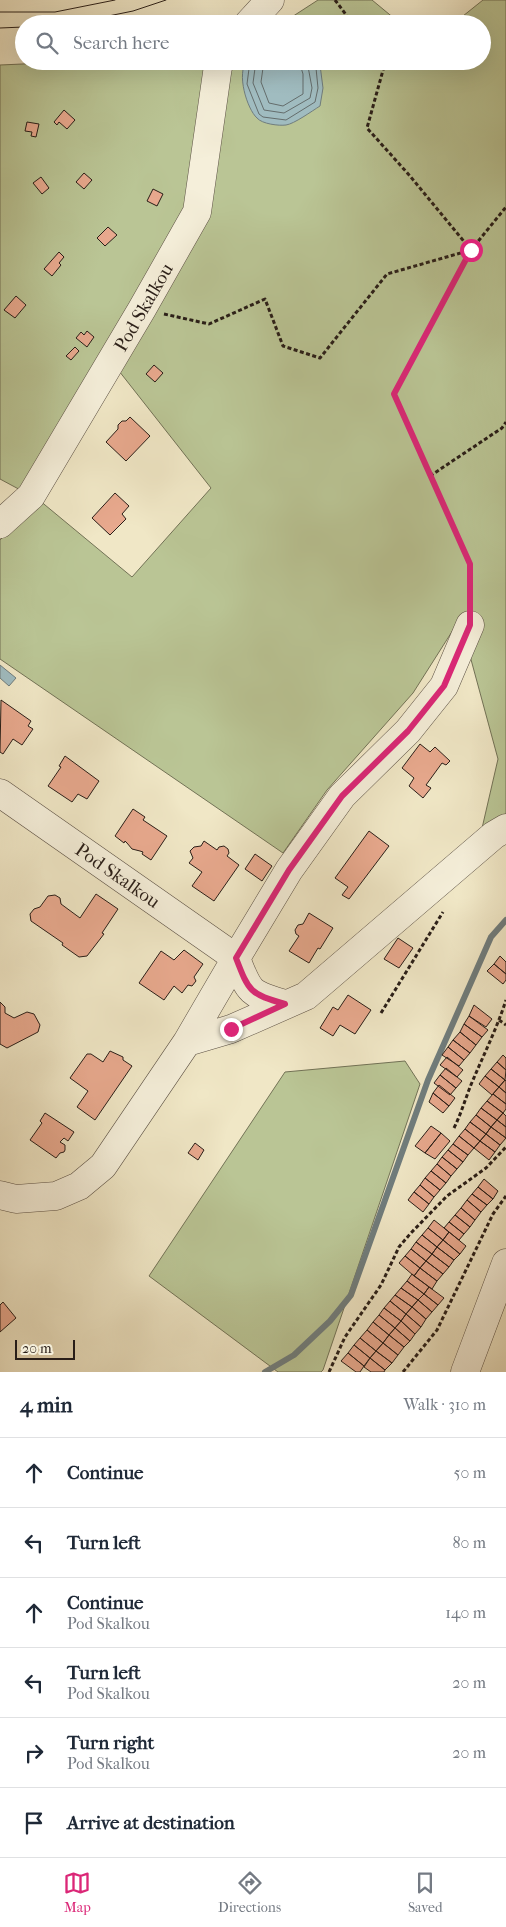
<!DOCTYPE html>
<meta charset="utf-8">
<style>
:root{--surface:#fff;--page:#f2f2f3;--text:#1f2937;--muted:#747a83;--line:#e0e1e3;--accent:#db2777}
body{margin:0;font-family:"IM FELL French Canon",serif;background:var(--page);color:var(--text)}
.scale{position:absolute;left:15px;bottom:12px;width:60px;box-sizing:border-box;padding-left:5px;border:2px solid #291e18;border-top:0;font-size:14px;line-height:18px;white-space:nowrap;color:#291e18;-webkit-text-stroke:4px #f5efda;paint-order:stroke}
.stop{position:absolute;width:15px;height:15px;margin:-11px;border:4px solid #db2777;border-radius:50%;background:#fff}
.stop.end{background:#db2777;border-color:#fff;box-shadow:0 1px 5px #0008}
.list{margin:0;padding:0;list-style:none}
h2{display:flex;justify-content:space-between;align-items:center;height:65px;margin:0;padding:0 20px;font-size:21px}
h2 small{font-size:16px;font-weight:400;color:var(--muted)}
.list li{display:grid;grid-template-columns:32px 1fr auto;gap:15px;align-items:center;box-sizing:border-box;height:70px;padding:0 20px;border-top:1px solid var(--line)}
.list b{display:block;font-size:19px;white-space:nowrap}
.list p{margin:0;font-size:16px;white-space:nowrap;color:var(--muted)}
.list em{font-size:16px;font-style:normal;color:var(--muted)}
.icon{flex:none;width:28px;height:28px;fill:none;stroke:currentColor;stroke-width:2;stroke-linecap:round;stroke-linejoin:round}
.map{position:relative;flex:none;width:506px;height:1372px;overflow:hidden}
.search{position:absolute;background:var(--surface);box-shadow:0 5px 20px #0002;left:15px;right:15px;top:15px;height:55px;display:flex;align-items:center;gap:12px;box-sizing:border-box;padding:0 18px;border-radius:28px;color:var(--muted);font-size:19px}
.sheet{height:485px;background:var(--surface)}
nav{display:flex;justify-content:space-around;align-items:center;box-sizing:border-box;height:70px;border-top:1px solid var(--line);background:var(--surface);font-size:14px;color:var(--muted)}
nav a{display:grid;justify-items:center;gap:2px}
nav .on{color:var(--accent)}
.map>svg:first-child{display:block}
.green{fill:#bac595;stroke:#727256;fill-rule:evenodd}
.water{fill:#a0bcc0;stroke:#707d7d}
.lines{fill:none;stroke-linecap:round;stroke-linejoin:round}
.shore{stroke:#646d6c;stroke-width:1}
.stream{stroke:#707d7d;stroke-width:6}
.building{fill:#e8a98e;stroke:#291e18}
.minor-casing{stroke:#5b5044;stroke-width:29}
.path{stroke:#291e18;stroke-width:3;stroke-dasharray:4 2.5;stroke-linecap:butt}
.minor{stroke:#f5efda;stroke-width:28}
.tram{stroke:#291e18;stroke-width:1}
.route{stroke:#db2777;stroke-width:6}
.labels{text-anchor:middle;stroke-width:5;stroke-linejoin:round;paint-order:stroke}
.street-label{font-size:19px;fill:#291e18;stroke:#f5efda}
</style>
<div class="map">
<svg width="506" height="1372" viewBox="0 0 506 1372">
<rect width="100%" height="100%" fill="#f0e7c6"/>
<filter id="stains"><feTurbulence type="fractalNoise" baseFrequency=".004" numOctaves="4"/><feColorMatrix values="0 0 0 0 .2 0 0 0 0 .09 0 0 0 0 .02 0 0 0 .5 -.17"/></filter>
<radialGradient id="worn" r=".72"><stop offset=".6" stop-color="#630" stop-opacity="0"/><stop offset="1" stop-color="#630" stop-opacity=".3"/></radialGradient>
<!-- green -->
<path class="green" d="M318 0H372L401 24H281Z
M483 0H506V820L480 837 498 759 460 619 413 693 327 790 283 853 0 659V540L39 500 0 479V65L90 61H482V24H453ZM119 371 211 488 132 577 39 500Z
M405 1061 420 1084 323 1370 321 1372H278L149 1276 285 1072Z"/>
<!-- water -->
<path class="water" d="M247 61H316L320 65 323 88 320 106C312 111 294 124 286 125 279 126 262 124 257 118 247 109 236 73 247 61Z
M0 665 16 678 9 686 0 678Z"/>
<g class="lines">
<!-- shore -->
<path class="shore" d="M250 61 247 84 259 114 263 117 286 120 315 102 318 88 316 68 313 61
M256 61 253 83 264 110 284 113 310 98 312 88 307 61
M264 61 261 82 269 103 283 106 303 94V74L299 61"/>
<!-- stream -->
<path class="stream" d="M265 1372 294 1355 330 1321 351 1295 428 1080 491 937 506 920"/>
</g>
<!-- building -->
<path class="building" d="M64 110 75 120 67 129 59 122 57 125 54 122Z
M27 122 39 124 36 137 31 136 32 132 25 131Z
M84 173 92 180 84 189 76 182Z
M41 177 49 188 42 194 33 183Z
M153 189 163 194 157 206 147 201Z
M108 227 117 235 105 246 97 238Z
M59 252 64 257 59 263 61 265 52 276 44 269Z
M16 296 26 305 15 318 4 310Z
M87 331 94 337 87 347 76 338 81 332 84 335Z
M75 347 79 351 71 360 66 356Z
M154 365 163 373 155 382 146 374Z
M130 417 150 436 126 461 106 442 118 429V425L122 421H126Z
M115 493 129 506 122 514 126 519 110 535 92 518Z
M1 700 31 721 28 726 33 729 22 745 13 739 3 754 0 752Z
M420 744 430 752 435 747 450 761 446 765 442 763 426 785 431 788 423 798 409 786 414 778 402 768Z
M65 756 99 781 87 799 78 794 72 802 48 786 61 767 59 766Z
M133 809 145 817 143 820 167 836 151 860 142 854 143 852 140 851 132 849 127 843 125 841 124 843 115 836Z
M369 831 389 846 349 899 342 895 348 887 335 878Z
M204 841 217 850 219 847 224 846 228 849 229 853 227 856 239 865 214 901 192 886 202 872 189 863 193 858 190 851 194 847 201 846Z
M255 854 272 866 262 881 245 869Z
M96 894 118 909 102 933 104 934 87 956 79 957 62 945 63 943 31 921 30 914 34 909 40 907 48 896 55 895 60 898 61 904 80 918Z
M309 913 333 928 320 949 318 948 309 963 289 951 299 936 296 934 295 930 298 925 303 924Z
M398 938 413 948 399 968 384 959Z
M184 950 203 964 194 977 196 981 192 986 188 985 182 993 174 986 164 1000 139 983 161 951 174 960Z
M500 956 506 962V974L494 964Z
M494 964 506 974V980L503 984 487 971Z
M348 995 371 1010 355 1034 340 1025 333 1036 320 1028 333 1007 338 1010Z
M0 1002 5 1007V1013L14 1018 27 1012 34 1014 40 1025 38 1032 7 1048 0 1044Z
M474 1005 492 1019 486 1027 469 1016Z
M469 1016 488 1030 482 1037 464 1024Z
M464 1024 482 1037 476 1045 460 1032Z
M460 1032 476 1045 470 1053 453 1040Z
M453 1040 470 1053 464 1060 448 1047Z
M448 1047 464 1060 459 1066 442 1055Z
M110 1051 123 1057V1060L132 1066 95 1120 77 1107 88 1091 70 1078 87 1054H91L103 1062Z
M503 1055 506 1058V1070L497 1062Z
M447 1057 463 1070 457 1077 440 1065Z
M497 1062 506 1070 505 1080 491 1069Z
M446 1068 462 1081 456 1088 440 1075Z
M491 1069 505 1080 499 1087 485 1076Z
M440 1075 456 1088 450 1095 434 1083Z
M485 1076 499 1087 492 1095 479 1084Z
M505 1080 506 1081V1093L499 1087Z
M439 1085 455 1098 449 1106 433 1093Z
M499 1087 506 1093V1104L493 1094Z
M433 1093 449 1106 443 1113 429 1102Z
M493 1094 506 1104V1109L503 1113 487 1101Z
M487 1101 503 1113 497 1120 481 1108Z
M481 1108 497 1120 491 1127 476 1115Z
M45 1113 74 1132 68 1141 64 1138 60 1142 65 1145V1150L64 1152 60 1153 56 1158 30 1140 42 1123 40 1121Z
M503 1113 506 1116V1127L497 1120Z
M476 1115 491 1127 486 1134 470 1122Z
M497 1120 506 1127V1138L491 1127Z
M470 1122 486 1134 480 1141 465 1129Z
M431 1126 441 1133 425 1153 415 1146Z
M491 1127 506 1138 500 1145 486 1134Z
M465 1129 480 1141 474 1148 459 1136Z
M441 1133 450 1141 435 1159 425 1153Z
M486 1134 500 1145 495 1152 480 1141Z
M459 1136 474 1148 468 1155 453 1144Z
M480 1141 495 1152 489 1160 474 1148Z
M195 1143 204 1150 198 1160 188 1153Z
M453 1144 468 1155 463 1162 448 1150Z
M448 1150 463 1162 457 1169 442 1157Z
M442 1157 457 1169 451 1176 437 1164Z
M437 1164 451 1176 446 1183 431 1171Z
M431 1171 446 1183 440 1190 425 1178Z
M425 1178 440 1190 434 1197 420 1185Z
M484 1179 498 1191 493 1199 478 1187Z
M420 1185 434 1197 429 1204 414 1192Z
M478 1187 493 1199 487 1205 472 1194Z
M414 1192 429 1204 423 1212 408 1200Z
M472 1194 487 1205 481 1212 467 1200Z
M467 1200 481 1212 475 1220 461 1208Z
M461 1208 475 1220 470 1227 455 1215Z
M455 1215 470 1227 464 1234 449 1222Z
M434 1220 449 1232 443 1240 428 1228Z
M449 1222 464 1234 459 1240 444 1228Z
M428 1228 443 1240 437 1247 422 1235Z
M449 1232 466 1246 460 1254 443 1240Z
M422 1235 437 1247 432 1254 416 1242Z
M443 1240 460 1254 454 1260 437 1247Z
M416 1242 432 1254 426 1261 411 1249Z
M437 1247 454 1260 449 1267 432 1254Z
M411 1249 426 1261 420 1268 405 1256Z
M432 1254 449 1267 443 1274 426 1261Z
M405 1256 420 1268 414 1276 399 1263Z
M426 1261 443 1274 437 1281 420 1268Z
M420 1268 437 1281 432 1289 414 1276Z
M412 1274 429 1287 424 1294 407 1281Z
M407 1281 424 1294 418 1300 401 1288Z
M429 1287 444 1298 438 1305 424 1294Z
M401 1288 418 1300 412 1307 395 1295Z
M424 1294 438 1305 432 1312 418 1300Z
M395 1295 412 1307 406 1314 390 1301Z
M418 1300 432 1312 426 1319 412 1307Z
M390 1301 406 1314 401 1321 384 1308Z
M3 1302 16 1318 0 1332V1305Z
M412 1307 426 1319 421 1327 406 1314Z
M384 1308 401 1321 395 1328 379 1315Z
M406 1314 421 1327 415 1334 401 1321Z
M379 1315 395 1328 389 1335 373 1322Z
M401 1321 415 1334 410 1341 395 1328Z
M373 1322 389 1335 383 1343 367 1330Z
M395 1328 410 1341 404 1347 389 1335Z
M367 1330 383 1343 376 1351 360 1338Z
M389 1335 404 1347 398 1355 383 1343Z
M360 1338 376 1351 370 1358 354 1345Z
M383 1343 398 1355 392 1363 376 1351Z
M354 1345 370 1358 364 1366 348 1353Z
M376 1351 392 1363 385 1370 370 1358Z
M348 1353 364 1366 360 1372H356L341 1361Z
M370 1358 385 1370 384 1372H371L364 1367Z"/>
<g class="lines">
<defs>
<path id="minor" d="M248 24 270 0
M0 524 31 496 142 309 197 212 218 66 221 61
M0 793 236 958 187 1042 103 1166 79 1186 56 1196 16 1199 0 1195
M285 1004C250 994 249 993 236 958L289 870 342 796 408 731 444 686 470 625
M187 1042 231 1029 306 996 494 835 506 828
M465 1372 506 1263"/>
</defs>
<!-- minor casing -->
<use href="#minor" class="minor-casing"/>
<!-- path -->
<path class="path" d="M335 0 353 24
M383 61 385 63 367 128 410 176 471 250 394 394 470 564V602
M164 314 209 324 265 299 283 346 320 358 387 274 471 250 506 207
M430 476 502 428 506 422
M381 1013 443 912
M499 1020 506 1025
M454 1128C462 1112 466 1096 473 1080 484 1054 497 1028 506 1000
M329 1372 345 1337 381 1285 399 1247 410 1234 447 1196 486 1168 506 1147
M403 1372 437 1330 493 1214 506 1196"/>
<!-- minor -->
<use href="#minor" class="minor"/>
<!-- tram -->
<path class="tram" d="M0 12H55L115 0
M69 24 133 11 166 0
M0 28 24 27"/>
</g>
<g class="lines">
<!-- route -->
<path class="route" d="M231 1029 285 1004C250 994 249 992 236 958L289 870 342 796 408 731 444 686 470 625V564L394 394 471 250"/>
</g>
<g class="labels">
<!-- street labels -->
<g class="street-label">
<text transform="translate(143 307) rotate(-60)" y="7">Pod Skalkou</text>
<text transform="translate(118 875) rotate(35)" y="7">Pod Skalkou</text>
</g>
</g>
<rect width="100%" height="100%" filter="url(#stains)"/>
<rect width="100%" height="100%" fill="url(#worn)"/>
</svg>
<div class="scale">20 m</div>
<div class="stop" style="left:471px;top:250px"></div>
<div class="stop end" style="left:231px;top:1029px"></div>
<div class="search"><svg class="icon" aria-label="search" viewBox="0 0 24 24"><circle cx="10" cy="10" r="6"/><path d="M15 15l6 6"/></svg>Search here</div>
</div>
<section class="sheet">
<h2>4 min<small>Walk · 310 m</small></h2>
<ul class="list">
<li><svg class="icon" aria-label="ahead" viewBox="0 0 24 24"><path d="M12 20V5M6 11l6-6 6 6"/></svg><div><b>Continue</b></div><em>50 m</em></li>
<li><svg class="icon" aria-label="left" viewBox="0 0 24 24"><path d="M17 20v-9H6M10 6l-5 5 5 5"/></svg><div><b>Turn left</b></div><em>80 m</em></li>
<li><svg class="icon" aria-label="ahead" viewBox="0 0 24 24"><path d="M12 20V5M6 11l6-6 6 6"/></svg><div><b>Continue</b><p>Pod Skalkou</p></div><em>140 m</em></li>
<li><svg class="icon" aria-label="left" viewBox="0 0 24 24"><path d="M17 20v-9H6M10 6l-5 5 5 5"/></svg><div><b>Turn left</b><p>Pod Skalkou</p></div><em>20 m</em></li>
<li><svg class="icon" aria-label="right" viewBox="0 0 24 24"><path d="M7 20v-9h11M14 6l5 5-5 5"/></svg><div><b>Turn right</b><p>Pod Skalkou</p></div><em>20 m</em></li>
<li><svg class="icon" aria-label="arrive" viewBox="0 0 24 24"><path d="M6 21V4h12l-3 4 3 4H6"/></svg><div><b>Arrive at destination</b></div></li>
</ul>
</section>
<nav>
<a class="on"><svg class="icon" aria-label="map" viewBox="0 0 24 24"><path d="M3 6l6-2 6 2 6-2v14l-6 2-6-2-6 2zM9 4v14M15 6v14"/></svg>Map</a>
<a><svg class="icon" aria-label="directions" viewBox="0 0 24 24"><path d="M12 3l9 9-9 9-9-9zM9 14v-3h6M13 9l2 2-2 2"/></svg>Directions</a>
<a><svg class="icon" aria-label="saved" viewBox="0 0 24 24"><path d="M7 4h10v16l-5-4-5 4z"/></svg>Saved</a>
</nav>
